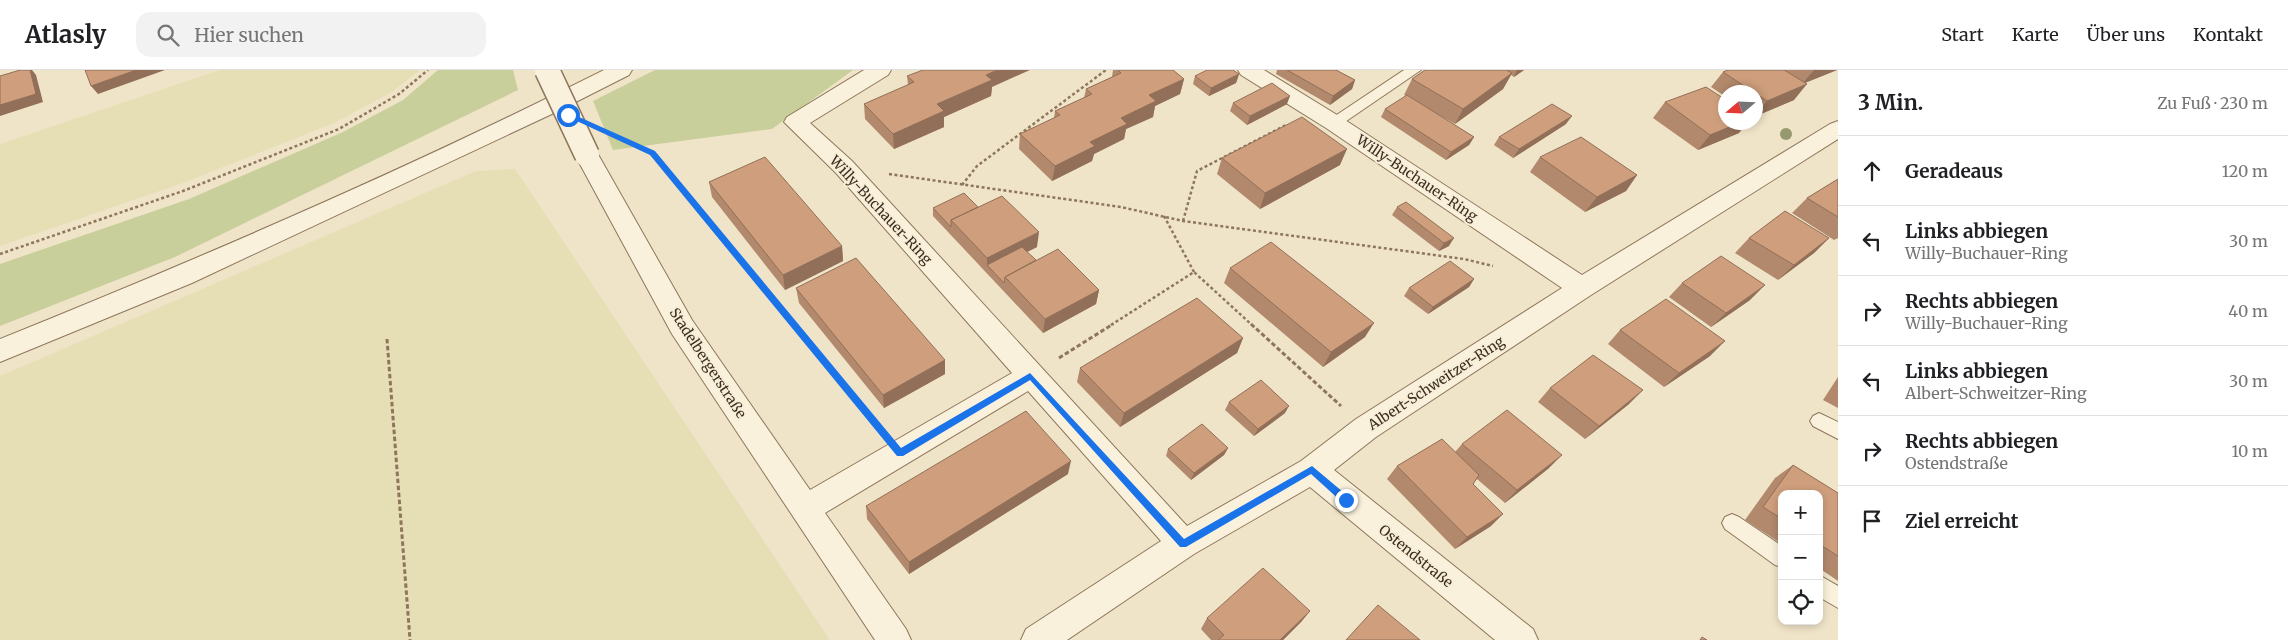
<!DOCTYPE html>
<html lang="de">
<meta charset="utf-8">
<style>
:root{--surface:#fff;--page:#f2f2f2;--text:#202124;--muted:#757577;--line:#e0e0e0}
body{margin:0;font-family:Merriweather,serif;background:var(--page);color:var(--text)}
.controls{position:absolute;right:15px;bottom:15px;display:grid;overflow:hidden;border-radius:10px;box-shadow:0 2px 8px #0003}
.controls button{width:45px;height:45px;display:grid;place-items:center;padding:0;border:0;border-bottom:1px solid var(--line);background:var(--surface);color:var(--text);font:25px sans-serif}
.compass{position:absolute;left:1718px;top:15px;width:45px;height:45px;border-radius:50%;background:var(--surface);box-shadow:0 2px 8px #0003;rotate:251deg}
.stop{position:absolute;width:15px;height:15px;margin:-11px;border:4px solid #1a73e8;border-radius:50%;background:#fff}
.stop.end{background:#1a73e8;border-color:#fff;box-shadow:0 1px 5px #0008}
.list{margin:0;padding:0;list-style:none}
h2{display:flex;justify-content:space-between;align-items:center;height:65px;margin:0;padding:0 20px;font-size:21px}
h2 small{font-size:16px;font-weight:400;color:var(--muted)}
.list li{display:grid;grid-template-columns:32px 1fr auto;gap:15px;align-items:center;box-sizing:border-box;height:70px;padding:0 20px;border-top:1px solid var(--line)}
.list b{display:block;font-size:19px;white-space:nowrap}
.list p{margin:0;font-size:16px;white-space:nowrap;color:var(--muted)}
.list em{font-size:16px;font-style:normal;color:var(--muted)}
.icon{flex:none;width:28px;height:28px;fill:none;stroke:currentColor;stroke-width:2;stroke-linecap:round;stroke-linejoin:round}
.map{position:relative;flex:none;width:1838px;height:570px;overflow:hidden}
header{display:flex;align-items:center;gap:30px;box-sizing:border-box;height:70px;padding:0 25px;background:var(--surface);border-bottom:1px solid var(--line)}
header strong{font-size:24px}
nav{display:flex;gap:28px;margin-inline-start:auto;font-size:18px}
.search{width:350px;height:45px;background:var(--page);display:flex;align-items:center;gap:12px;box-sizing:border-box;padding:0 18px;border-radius:15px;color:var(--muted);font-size:19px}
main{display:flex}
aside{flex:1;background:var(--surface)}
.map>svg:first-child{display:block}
.farmland{fill:#e6deb5}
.green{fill:#c9cf9b}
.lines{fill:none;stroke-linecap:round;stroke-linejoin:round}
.service-casing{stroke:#8d765c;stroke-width:2}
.minor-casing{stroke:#8d765c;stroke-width:2}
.tertiary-casing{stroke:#8d765c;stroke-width:2}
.path-far1{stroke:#8d765c;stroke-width:2.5;stroke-dasharray:3 2.5;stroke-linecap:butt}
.path{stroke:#8d765c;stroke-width:3;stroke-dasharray:4.5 2.5;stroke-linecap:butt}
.service{fill:#faf1dc;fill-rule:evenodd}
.minor{fill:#faf1dc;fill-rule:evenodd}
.tertiary{fill:#faf1dc;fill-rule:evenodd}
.minor-bridge-casing{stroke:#8d765c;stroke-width:27;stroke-linecap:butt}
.minor-bridge{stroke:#faf1dc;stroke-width:24}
.tree{fill:#96986f}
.wall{fill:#b2896c}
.shaded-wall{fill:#916f58}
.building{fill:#cf9f7d;stroke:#916f58}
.route{fill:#1a73e8}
.labels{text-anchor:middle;stroke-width:4;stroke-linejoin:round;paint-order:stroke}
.street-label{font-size:14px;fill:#3d2e20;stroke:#f7eed8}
</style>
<header>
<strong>Atlasly</strong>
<div class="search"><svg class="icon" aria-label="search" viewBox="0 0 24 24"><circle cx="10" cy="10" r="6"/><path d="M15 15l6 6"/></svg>Hier suchen</div>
<nav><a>Start</a><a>Karte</a><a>Über uns</a><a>Kontakt</a></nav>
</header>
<main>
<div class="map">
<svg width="1838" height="570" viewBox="0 0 1838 570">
<rect width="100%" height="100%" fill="#f0e4c8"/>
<!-- farmland -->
<path class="farmland" d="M220 0H420L392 22 334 53 180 114 0 176V74Z
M515 99 830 570H0V306L476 101Z"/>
<!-- green -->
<path class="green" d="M438 0H513L518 20 175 187 0 256V194L189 129 343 62 403 30Z
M655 0H853L772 59 613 80 593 31Z"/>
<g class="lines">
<defs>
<path id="service" d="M1404 0H1421L1339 56H1329L1327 53 1329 50Z
M1819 343 1838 352V369L1813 356 1810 351 1813 346Z
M1732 444 1739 447 1782 476V497L1775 495 1725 459 1722 453 1725 447Z
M1819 505 1838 516V538L1819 527Z"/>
<path id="minor" d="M864 0H891L888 5 810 53 852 91 1187 456 1301 391 1356 349 1562 218 1326 58 1241 5 1238 0H1264L1342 48 1582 205 1830 54 1838 51V69L1591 225 1376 367 1334 400 1533 559 1538 570H1495L1310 417 1194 484 1067 570H1021L1026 559 1161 471 1028 321 825 443 906 559 911 570H875L672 264 575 85 579 79 587 77 595 79 692 250 810 420 1012 303 836 103 784 52 787 47Z"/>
<path id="tertiary" d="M604 0H632L629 5 554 43 192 213 0 292V269C204 187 407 99 604 0Z"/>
</defs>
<!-- service casing -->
<use href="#service" class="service-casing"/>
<!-- minor casing -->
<use href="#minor" class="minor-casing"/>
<!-- tertiary casing -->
<use href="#tertiary" class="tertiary-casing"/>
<!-- path-far1 -->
<path class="path-far1" d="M613 65 652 83 794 255
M889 104 1121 137 1183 151 1464 189 1493 196
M962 115 977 96 1106 0
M1164 146 1194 202
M1183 151 1197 101 1286 55
M0 184 183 121 339 59 399 24 428 0
M1111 255 1194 202 1252 255"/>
<!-- path -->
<path class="path" d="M793 254 880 359
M1251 254 1341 336
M387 269 410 570
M1059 288 1113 254"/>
<!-- service -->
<use href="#service" class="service"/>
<!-- minor -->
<use href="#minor" class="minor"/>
<!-- tertiary -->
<use href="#tertiary" class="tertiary"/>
<defs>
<path id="minor-bridge" d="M547 0 587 85"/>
</defs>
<!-- minor-bridge casing -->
<use href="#minor-bridge" class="minor-bridge-casing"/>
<!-- minor-bridge -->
<use href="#minor-bridge" class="minor-bridge"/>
</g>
<!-- trees -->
<circle class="tree" cx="1786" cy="64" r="6"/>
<!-- wall -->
<path class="wall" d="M1113 0H1173L1184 9 1180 24 1155 36 1153 47 1126 59 1124 69 1094 84 1092 91 1052 111 1019 79 1020 64 1054 48 1055 41 1084 28 1086 19 1112 7Z
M1277 0H1336L1355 10 1352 19 1330 35 1276 4Z
M1425 0H1524L1514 7 1511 5 1503 19 1455 54 1432 41 1474 67 1469 75 1446 90 1381 47 1385 39 1406 26 1404 25 1412 9Z
M1728 0H1837L1805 13 1794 30 1756 46V22H1726V27L1711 17 1723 2Z
M1239 4 1236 13 1209 26 1193 14 1195 6Z
M907 6 992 17 991 26 944 47V57L894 79 865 49 864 34 908 15Z
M1665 32 1739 63 1698 80 1653 48Z
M1233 33 1287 34 1247 55 1230 41Z
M1566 54 1513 88 1494 75 1499 67Z
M1540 87 1637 105 1626 121 1585 142 1530 102Z
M1222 88 1340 95 1260 139 1217 104Z
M1838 109V168L1834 170 1792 143 1807 128Z
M709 112 842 176 843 191 785 220 712 127Z
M978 137 1037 177 1027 182 1036 190 1099 220 1096 234 1043 263 933 146V138Z
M1397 137 1449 176 1439 181 1392 145Z
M1749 168H1829L1814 183 1778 210 1735 183Z
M1230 198 1365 267 1323 297 1224 213Z
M1474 209 1469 217 1428 244 1404 226 1409 218Z
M1682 213 1750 230 1711 257 1669 227Z
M796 218 945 290V304L884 338 799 233Z
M1620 260 1710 286 1664 317 1608 274Z
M1243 268 1237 283 1120 357 1077 312 1080 298Z
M1838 307V338L1823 330Z
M1550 318 1629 334 1585 369 1538 332Z
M1229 332 1285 343 1254 366 1225 340Z
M1462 374 1549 398 1505 433 1477 409 1473 414 1491 456 1455 479 1387 409 1397 396 1455 382Z
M1228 378 1224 385 1191 410 1166 386 1168 379Z
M1793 395 1838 423V511L1819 498V424H1782V474L1745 450 1775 408Z
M1068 404 909 504 867 449 866 436Z
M1310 541 1301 552 1283 570H1211L1201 559 1207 548Z"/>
<!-- shaded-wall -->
<path class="shaded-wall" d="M30 0H32L36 5 43 32 0 46V35Z
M136 0H165L98 24 91 16Z
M997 0H1030L992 17 991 26 944 47V57L894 79 893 64 937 34 986 5Z
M1517 0H1524L1514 7Z
M1814 0H1837L1802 14Z
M1512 3 1503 19 1455 54 1463 39Z
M1239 4 1236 13 1209 26 1211 18Z
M1184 9 1180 24 1155 36 1153 47 1126 59 1124 69 1094 84 1092 91 1052 111 1055 96 1090 72 1149 25Z
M1355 10 1352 19 1330 35 1333 26Z
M1807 14 1794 30 1756 46V44L1767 31Z
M1290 26 1287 34 1247 55 1250 46Z
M1572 46 1566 54 1513 88 1519 79Z
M1741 52H1748L1739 63 1698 80 1710 65Z
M1474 67 1469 75 1446 90 1451 82Z
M1347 79 1340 95 1260 139 1265 123Z
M1637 105 1626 121 1585 142 1597 127Z
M1039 162 1037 177 991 200 987 195V188Z
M1454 168 1449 176 1439 181 1444 173Z
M1829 168 1814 183 1778 210 1794 195Z
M842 176 843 191 785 220 783 205Z
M1474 209 1469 217 1428 244 1433 237Z
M1765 215 1750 230 1711 257 1726 243Z
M1099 220 1096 234 1043 263 1045 249Z
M1374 253 1365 267 1323 297 1331 282Z
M1243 268 1237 283 1120 357 1124 343Z
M1725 271 1710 286 1664 317 1679 303Z
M945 290V304L884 338 883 325Z
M1643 320 1629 334 1585 369 1599 356Z
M1289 336 1285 343 1254 366 1258 359Z
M1228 378 1224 385 1191 410 1194 403Z
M1562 385 1549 398 1505 433 1517 420Z
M1071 391 1068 404 909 504V492Z
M1503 444 1491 456 1455 479 1467 467Z
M1310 541 1301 552 1283 570H1280Z"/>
<!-- building -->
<path class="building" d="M20 0H30L36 24 0 35V6Z
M85 0H136L91 16Z
M923 0H997L986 5 992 10 937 34 944 41 893 64 864 34 914 12 907 6Z
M1118 0H1173L1184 9 1149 25 1156 31 1121 48 1127 54 1090 72 1095 76 1055 96 1020 64 1060 45 1055 41 1092 24 1086 19 1121 3Z
M1207 0H1233L1239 4 1211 18 1195 6Z
M1287 0H1336L1355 10 1333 26Z
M1425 0H1506L1512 3 1463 39 1412 9Z
M1728 0H1784L1807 14 1767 31 1723 2Z
M1272 13 1290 26 1250 46 1233 33Z
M1706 17 1726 30V52H1741L1710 65 1665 32Z
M1407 25 1474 67 1451 82 1385 39Z
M1552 34 1572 46 1519 79 1499 67Z
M1302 47 1347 79 1265 123 1222 88Z
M1581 67 1637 105 1597 127 1540 87Z
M765 87 842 176 783 205 709 112Z
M1838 109V147L1807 128Z
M964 123 978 137 951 150V157L933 138Z
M1002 126 1039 162 987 188 951 150Z
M1406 132 1454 168 1444 173 1397 137Z
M1785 141 1829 168 1794 195 1749 168Z
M1271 172 1374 253 1331 282 1230 198Z
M1022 177 1036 190 1005 207 1004 213 987 195Z
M1058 179 1099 220 1045 249 1005 207Z
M1721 186 1765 215 1726 243 1682 213Z
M856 188 945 290 883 325 796 218Z
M1450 191 1474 209 1433 237 1409 218Z
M1197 228 1243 268 1124 343 1080 298Z
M1666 229 1725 271 1679 303 1620 260Z
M1593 285 1643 320 1599 356 1550 318Z
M1261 310 1289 336 1258 359 1229 332Z
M1507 340 1562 385 1517 420 1462 374Z
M1026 341 1071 391 909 492 866 436Z
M1202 354 1228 378 1194 403 1168 379Z
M1442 369 1479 405 1473 414 1503 444 1467 467 1397 396Z
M1793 395 1838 423V486L1819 474V424H1782V449L1763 437Z
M1263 498 1310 541 1280 570H1218L1224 565 1207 548Z
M1378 535 1420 570H1346Z
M1702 567 1707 570H1700Z"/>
<!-- route -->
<path class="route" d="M568 42 655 81 901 378 1030 303 1184 469 1312 396 1349 427V433H1343L1311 404 1186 477H1180L1030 310 903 386H897L650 85 566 46 565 45Z"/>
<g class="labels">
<!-- street labels -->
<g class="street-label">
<text transform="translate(1417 108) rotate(34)" y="5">Willy-Buchauer-Ring</text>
<text transform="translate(881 140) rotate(47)" y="5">Willy-Buchauer-Ring</text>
<text transform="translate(708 293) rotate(57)" y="5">Stadelbergerstraße</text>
<text transform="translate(1436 313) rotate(-33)" y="5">Albert-Schweitzer-Ring</text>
<text transform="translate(1416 486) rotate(39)" y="5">Ostendstraße</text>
</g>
</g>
</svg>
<div class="controls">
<button>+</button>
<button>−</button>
<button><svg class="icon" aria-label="locate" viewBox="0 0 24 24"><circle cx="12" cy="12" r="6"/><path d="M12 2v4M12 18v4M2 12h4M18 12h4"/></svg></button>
</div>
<svg class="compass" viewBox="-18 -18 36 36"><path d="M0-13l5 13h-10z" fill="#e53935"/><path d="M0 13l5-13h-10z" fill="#757577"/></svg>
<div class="stop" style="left:568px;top:45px"></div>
<div class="stop end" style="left:1346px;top:430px"></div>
</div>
<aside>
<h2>3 Min.<small>Zu Fuß · 230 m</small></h2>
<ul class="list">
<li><svg class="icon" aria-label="ahead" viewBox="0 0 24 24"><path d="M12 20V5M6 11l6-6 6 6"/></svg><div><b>Geradeaus</b></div><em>120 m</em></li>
<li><svg class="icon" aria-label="left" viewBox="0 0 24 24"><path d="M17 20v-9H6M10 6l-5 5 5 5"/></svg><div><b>Links abbiegen</b><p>Willy-Buchauer-Ring</p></div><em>30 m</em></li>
<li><svg class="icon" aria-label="right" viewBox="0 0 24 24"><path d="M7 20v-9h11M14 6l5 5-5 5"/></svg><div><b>Rechts abbiegen</b><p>Willy-Buchauer-Ring</p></div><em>40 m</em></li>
<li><svg class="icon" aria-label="left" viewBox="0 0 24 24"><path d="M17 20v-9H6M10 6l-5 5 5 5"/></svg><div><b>Links abbiegen</b><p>Albert-Schweitzer-Ring</p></div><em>30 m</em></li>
<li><svg class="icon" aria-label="right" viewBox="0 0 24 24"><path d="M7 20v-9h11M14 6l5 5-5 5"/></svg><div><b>Rechts abbiegen</b><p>Ostendstraße</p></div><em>10 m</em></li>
<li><svg class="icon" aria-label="arrive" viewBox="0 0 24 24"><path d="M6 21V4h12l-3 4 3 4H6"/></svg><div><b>Ziel erreicht</b></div></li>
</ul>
</aside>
</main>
